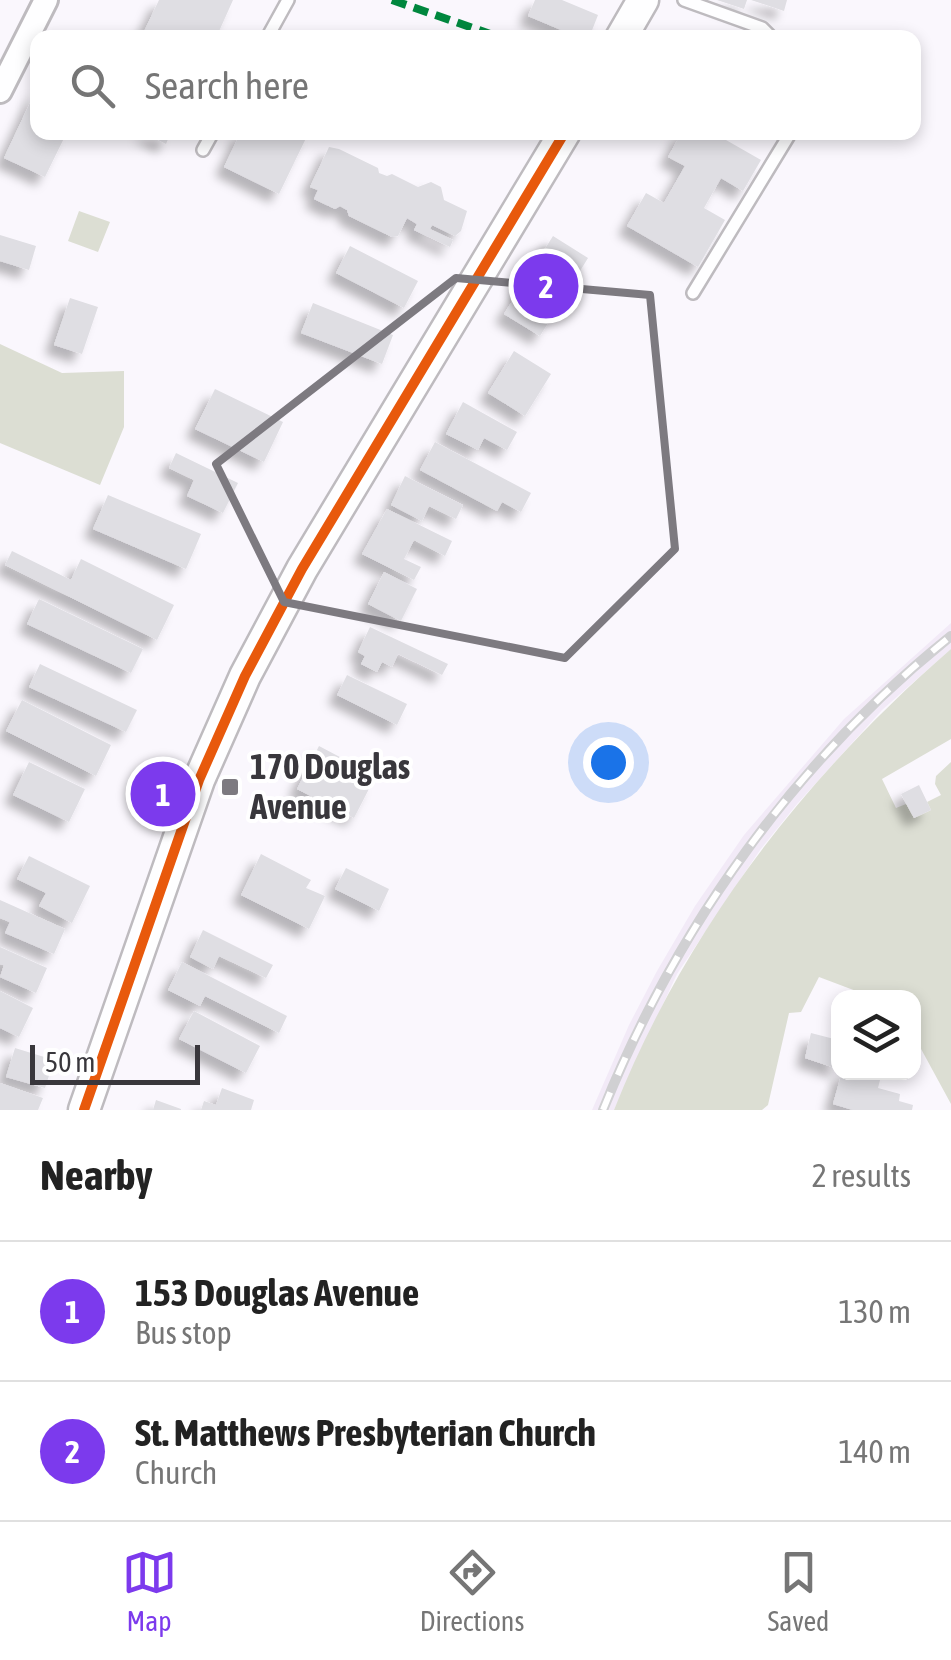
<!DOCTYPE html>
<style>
:root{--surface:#fff;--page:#f2f2f2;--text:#222;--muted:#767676;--line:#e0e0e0;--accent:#7c3aed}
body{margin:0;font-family:"Asap Condensed",sans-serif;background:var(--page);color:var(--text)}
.controls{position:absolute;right:30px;bottom:30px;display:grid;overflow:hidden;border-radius:20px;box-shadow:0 5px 15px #0003}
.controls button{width:90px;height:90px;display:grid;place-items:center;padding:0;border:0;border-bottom:2px solid var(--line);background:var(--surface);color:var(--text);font:50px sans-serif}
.scale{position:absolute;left:30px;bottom:25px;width:170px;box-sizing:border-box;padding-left:10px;border:5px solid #39373c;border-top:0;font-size:28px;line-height:35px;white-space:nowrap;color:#39373c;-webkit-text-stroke:8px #fff;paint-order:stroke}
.you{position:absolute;left:608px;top:762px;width:35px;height:35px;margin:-25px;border:8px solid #fff;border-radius:50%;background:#1a73e8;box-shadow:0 0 0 15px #1a73e833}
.badge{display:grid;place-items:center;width:65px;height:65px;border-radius:50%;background:var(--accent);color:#fff;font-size:32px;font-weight:700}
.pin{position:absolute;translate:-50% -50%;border:5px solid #fff;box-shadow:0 2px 10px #0006}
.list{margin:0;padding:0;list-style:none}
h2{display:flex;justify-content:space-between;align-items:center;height:130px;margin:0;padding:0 40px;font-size:42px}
h2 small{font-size:32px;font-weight:400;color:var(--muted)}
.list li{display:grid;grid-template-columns:65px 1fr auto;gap:30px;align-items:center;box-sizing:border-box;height:140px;padding:0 40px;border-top:2px solid var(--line)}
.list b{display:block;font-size:38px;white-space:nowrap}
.list p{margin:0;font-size:32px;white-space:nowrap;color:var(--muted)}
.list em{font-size:32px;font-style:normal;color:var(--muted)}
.icon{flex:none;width:55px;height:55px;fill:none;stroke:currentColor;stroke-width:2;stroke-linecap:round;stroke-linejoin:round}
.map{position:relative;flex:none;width:951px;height:1110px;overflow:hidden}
.search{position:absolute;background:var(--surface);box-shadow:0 5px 15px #0003;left:30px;right:30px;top:30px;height:110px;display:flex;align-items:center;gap:25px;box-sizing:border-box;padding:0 35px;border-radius:20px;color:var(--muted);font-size:38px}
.sheet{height:410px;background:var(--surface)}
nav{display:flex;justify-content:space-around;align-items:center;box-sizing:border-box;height:140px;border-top:2px solid var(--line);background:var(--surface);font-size:28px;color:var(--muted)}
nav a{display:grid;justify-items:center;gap:5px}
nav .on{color:var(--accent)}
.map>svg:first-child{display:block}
.built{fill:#f2eaf7}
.green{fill:#dcded3}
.building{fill:#dfdee3;filter:url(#shadow)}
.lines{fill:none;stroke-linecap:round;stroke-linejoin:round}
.service-casing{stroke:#bebbbf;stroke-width:16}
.minor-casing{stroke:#bebbbf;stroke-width:28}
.tertiary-casing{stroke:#bebbbf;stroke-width:35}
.service{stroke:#fefeff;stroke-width:11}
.minor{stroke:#fefeff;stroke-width:22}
.tertiary{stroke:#fefeff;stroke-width:30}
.rail-casing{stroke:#d0d0d2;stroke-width:10}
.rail{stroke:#fff;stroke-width:6;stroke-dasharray:19;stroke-linecap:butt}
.quiet{stroke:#00873e;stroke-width:8;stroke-dasharray:15 8;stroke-linecap:butt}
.cycleway-casing{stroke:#fff;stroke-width:16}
.cycleway{stroke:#e8590c;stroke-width:10}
.marked{fill:none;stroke:#7d7a80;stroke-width:8;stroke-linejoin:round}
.poi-dot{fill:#7d7a80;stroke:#fff;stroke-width:4}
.labels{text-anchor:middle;stroke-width:8;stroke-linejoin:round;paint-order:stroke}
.poi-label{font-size:35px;font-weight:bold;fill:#39373c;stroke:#fff;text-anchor:start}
</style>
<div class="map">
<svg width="951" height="1110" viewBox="0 0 951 1110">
<defs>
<filter id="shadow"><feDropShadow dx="-9" dy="9" stdDeviation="5" flood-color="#0004"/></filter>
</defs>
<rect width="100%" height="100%" fill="#faf7fd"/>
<!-- built -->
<path class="built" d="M951 623V649L882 710 797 804 760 850 677 974 614 1110H592L629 1025 657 971 695 906 744 835 844 719Z"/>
<!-- green -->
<path class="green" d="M79 211 110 222 98 252 68 241Z
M0 344 62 373 124 371V427L100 485 0 443Z
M951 649V739L882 779 896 808 906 804 914 818 931 810 927 802 941 795 935 784 936 776 951 762V1104L914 1036V998L872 997 819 977 801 1012 789 1013 768 1105 762 1110H614C686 929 805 776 951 649Z"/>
<!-- building -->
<path class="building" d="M159 0H233L216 38H141Z
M535 0H562L598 15 589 38H580L528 16Z
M717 0H747L744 9Z
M751 0H787L784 11Z
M38 86V132H67L45 177 4 158Z
M142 132H171L166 144Z
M241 132H309L279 194 224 167Z
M682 132H712L761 160 743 191 721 178 704 208 725 220 698 267 627 226 646 193 664 203 685 166 668 157Z
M329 147 339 149 378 168 379 173 387 176 392 174 418 187 431 182 441 187 444 200 467 211 461 231 455 236 432 225 430 229 453 240 450 247 414 230 417 224 407 218 398 236 392 237 349 216 347 210 340 206 335 209 314 199 318 190 310 187Z
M0 235 36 246 29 270 0 261Z
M553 236 588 258 540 336 504 314Z
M350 246 418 281 404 308 336 273Z
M70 298 98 307 82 354 54 345Z
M313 303 393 335 382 364 301 333Z
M514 351 551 374 525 416 488 393Z
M215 389 283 422 264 462 195 429Z
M463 402 517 432 507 450 484 438 478 450 446 434Z
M435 442 531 493 521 512 502 502 497 511 420 470Z
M176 453 238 483 223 513 187 496 194 480 169 468Z
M405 476 463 505 456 519 429 506 422 521 391 505Z
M108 495 201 534 186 569 93 529Z
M387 509 452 541 445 556 414 540 404 559 421 567 414 580 362 554Z
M12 551 71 580 81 559 174 605 157 640 5 565Z
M384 572 417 589 401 621 368 604Z
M39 599 143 649 131 673 27 624Z
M370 627 448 664 442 675 398 654 392 667 382 662 377 672 361 664 365 656 358 652Z
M40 664 137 710 126 732 29 687Z
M347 675 407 704 397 725 337 695Z
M22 700 111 745 96 776 6 731Z
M319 746 355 765 351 772 372 783 354 818 297 789Z
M29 762 85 789 69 822 13 795Z
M919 785 931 810 914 818 901 794Z
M261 854 311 880 306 888 325 896 309 929 241 895Z
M29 856 90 886 72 923 39 906 46 893 17 879Z
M346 868 389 889 379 911 335 889Z
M0 900 65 929 54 954 5 933 10 922 0 918Z
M203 930 273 965 266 978 219 956 213 969 190 957Z
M0 947 47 968 36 993 0 977 4 965 0 964Z
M182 962 287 1016 279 1033 205 996 200 1006 168 990Z
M0 991 33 1008 19 1037 0 1028Z
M194 1011 260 1046 246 1073 179 1039Z
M811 1033 838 1040V1069L805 1058Z
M15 1048 54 1060 45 1088 6 1077Z
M842 1072H882L878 1088 900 1094 899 1101 913 1105 912 1110H853L833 1104Z
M0 1083 43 1098 38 1110H0Z
M222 1088 254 1100 251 1110H201L204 1101 216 1105Z
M156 1100 181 1109V1110H153Z"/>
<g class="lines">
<defs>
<path id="service" d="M684 0 762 28 772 38
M267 38 288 0
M203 150 213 132
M693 293 791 132"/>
<path id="minor" d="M0 91 46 0"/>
<path id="tertiary" d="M621 38 643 0
M84 1110 199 780 245 676 302 569 565 132"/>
</defs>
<!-- service casing -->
<use href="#service" class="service-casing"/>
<!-- minor casing -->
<use href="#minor" class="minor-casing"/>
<!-- tertiary casing -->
<use href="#tertiary" class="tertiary-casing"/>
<!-- service -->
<use href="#service" class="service"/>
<!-- minor -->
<use href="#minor" class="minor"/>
<!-- tertiary -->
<use href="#tertiary" class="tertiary"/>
<defs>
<path id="rail" d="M603 1110C677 926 796 760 951 636"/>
</defs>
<!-- rail casing -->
<use href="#rail" class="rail-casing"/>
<!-- rail -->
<use href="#rail" class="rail"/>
<!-- quiet -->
<path class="quiet" d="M392 0 502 38"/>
<defs>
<path id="cycleway" d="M84 1110 199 780 245 676 302 569 565 132"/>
</defs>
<!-- cycleway casing -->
<use href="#cycleway" class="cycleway-casing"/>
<!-- cycleway -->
<use href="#cycleway" class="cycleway"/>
</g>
<!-- marked area -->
<path class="marked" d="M456 278 650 295 675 549 565 658 284 602 216 464Z"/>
<!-- markers -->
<rect class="poi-dot" x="220" y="777" width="20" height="20" rx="5"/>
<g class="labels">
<!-- poi labels -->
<g class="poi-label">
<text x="250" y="779">170 Douglas<tspan x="250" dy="40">Avenue</tspan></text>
</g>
</g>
</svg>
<div class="controls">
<button><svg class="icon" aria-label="layers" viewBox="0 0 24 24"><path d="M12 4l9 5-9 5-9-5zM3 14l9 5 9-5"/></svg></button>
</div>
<div class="scale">50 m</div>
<div class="you"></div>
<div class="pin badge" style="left:163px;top:794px">1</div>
<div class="pin badge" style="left:546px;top:286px">2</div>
<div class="search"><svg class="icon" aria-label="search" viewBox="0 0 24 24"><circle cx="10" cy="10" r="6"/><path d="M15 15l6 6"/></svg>Search here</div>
</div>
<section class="sheet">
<h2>Nearby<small>2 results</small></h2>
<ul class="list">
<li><span class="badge">1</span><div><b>153 Douglas Avenue</b><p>Bus stop</p></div><em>130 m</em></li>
<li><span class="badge">2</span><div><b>St. Matthews Presbyterian Church</b><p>Church</p></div><em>140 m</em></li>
</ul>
</section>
<nav>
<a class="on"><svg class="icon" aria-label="map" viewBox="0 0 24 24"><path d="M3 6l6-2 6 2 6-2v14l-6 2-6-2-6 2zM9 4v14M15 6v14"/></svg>Map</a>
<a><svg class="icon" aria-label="directions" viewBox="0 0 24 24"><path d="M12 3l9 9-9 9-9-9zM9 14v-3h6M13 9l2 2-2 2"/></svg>Directions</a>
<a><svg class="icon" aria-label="saved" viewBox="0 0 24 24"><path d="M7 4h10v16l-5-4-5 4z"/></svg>Saved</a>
</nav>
